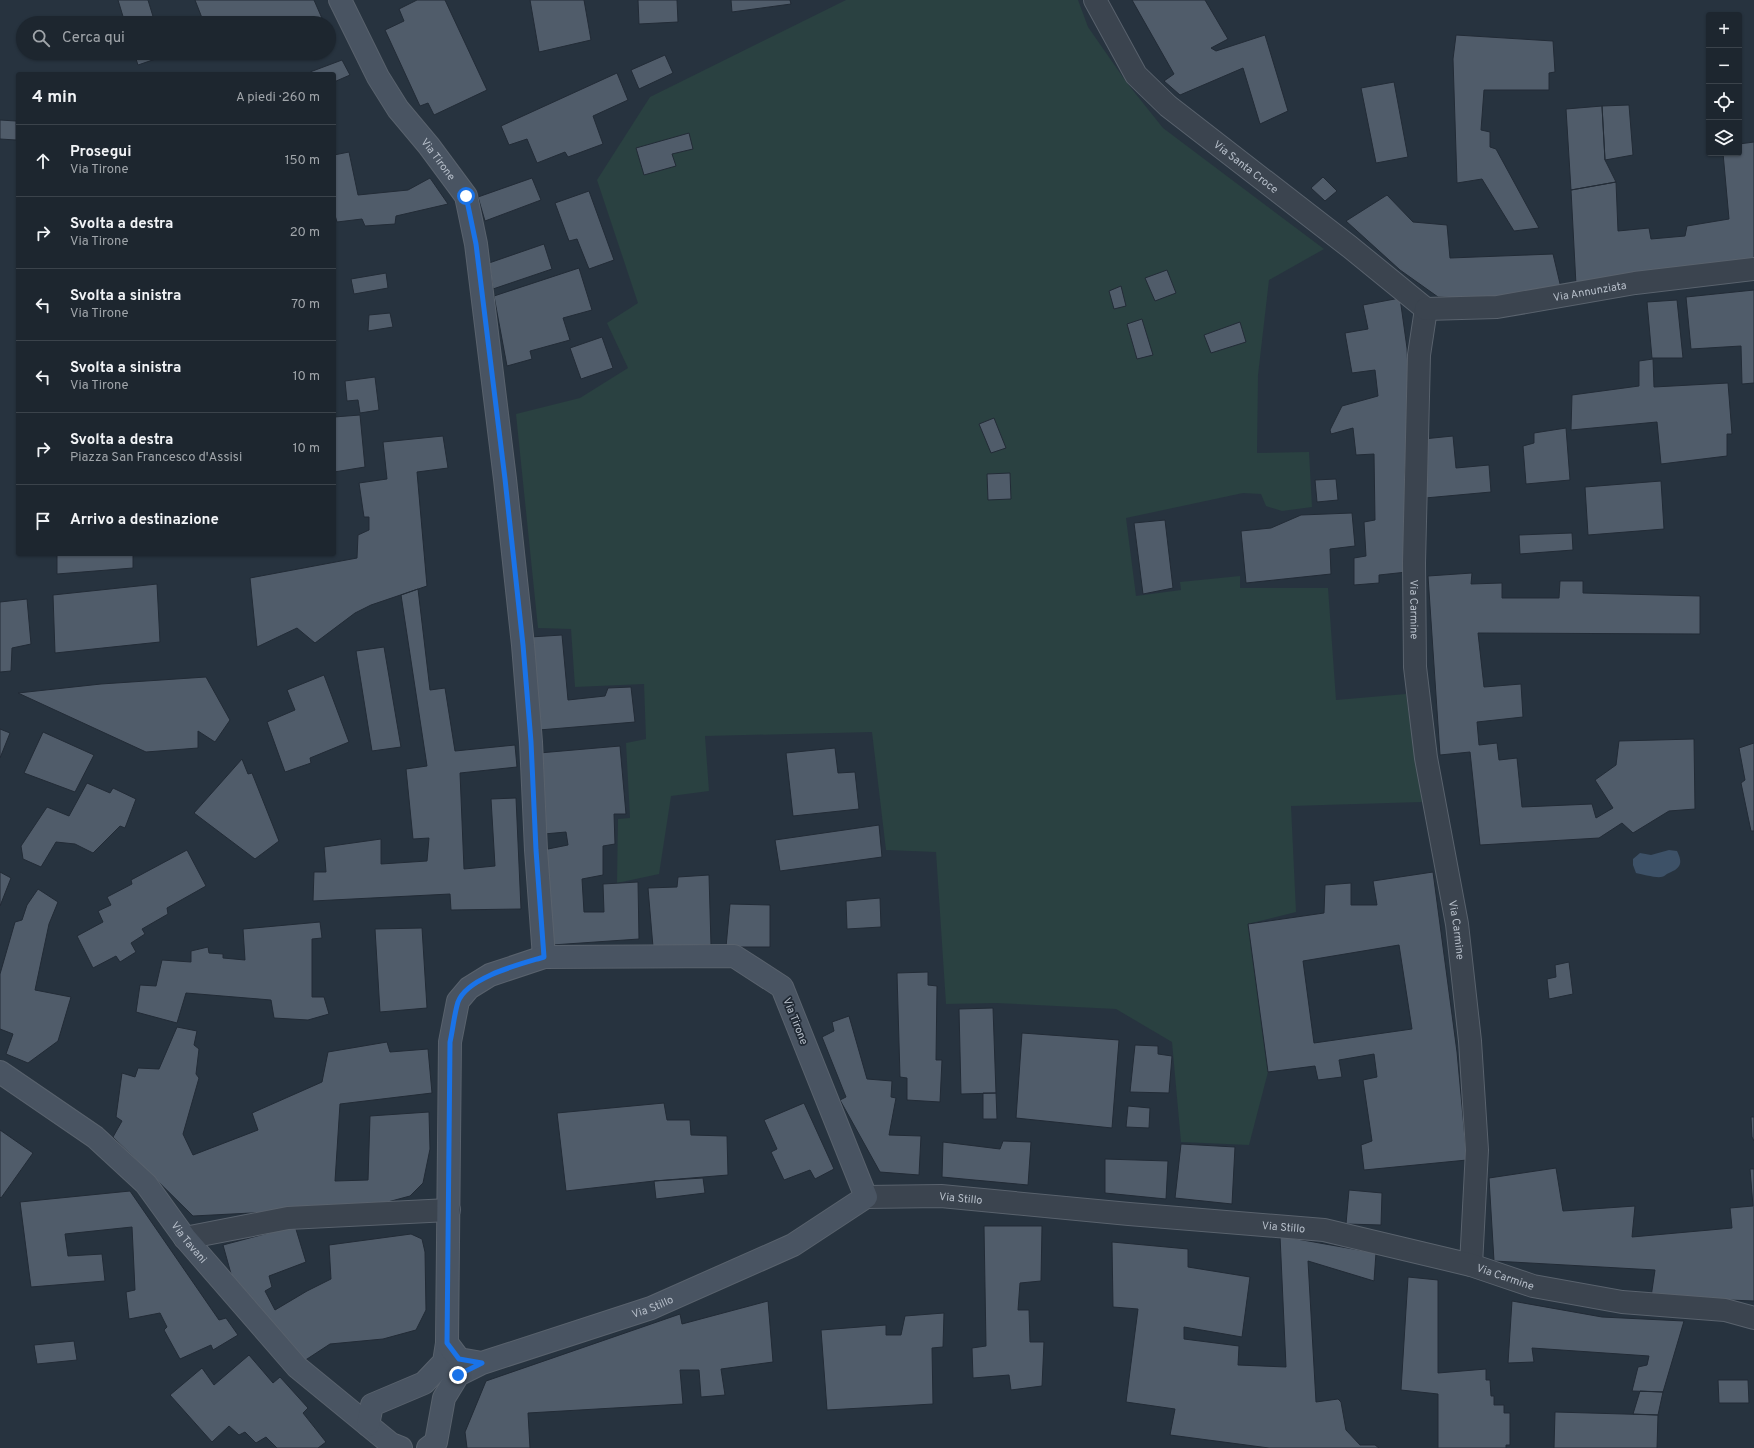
<!DOCTYPE html>
<html lang="it">
<meta charset="utf-8">
<style>
:root{--surface:#1d262f;--page:#2a323b;--text:#f1f3f6;--muted:#a0a5aa;--line:#3b434b}
body{margin:0;font-family:Overpass,sans-serif;background:var(--page);color:var(--text)}
.controls{position:absolute;right:12px;top:12px;display:grid;overflow:hidden;border-radius:4px;box-shadow:0 1px 3px #0004}
.controls button{width:36px;height:36px;display:grid;place-items:center;padding:0;border:0;border-bottom:1px solid var(--line);background:var(--surface);color:var(--text);font:20px sans-serif}
.stop{position:absolute;width:12px;height:12px;margin:-9px;border:3px solid #1a73e8;border-radius:50%;background:#fff}
.stop.end{background:#1a73e8;border-color:#fff;box-shadow:0 1px 4px #0008}
.list{margin:0;padding:0;list-style:none}
h2{display:flex;justify-content:space-between;align-items:center;height:52px;margin:0;padding:0 16px;font-size:17px}
h2 small{font-size:13px;font-weight:400;color:var(--muted)}
.list li{display:grid;grid-template-columns:26px 1fr auto;gap:12px;align-items:center;box-sizing:border-box;height:72px;padding:0 16px;border-top:1px solid var(--line)}
.list b{display:block;font-size:15px;white-space:nowrap}
.list p{margin:0;font-size:13px;white-space:nowrap;color:var(--muted)}
.list em{font-size:13px;font-style:normal;color:var(--muted)}
.icon{flex:none;width:22px;height:22px;fill:none;stroke:currentColor;stroke-width:2;stroke-linecap:round;stroke-linejoin:round}
.map{position:relative;flex:none;width:1754px;height:1448px;overflow:hidden}
.search{position:absolute;background:var(--surface);box-shadow:0 1px 3px #0004;left:16px;top:16px;width:320px;height:44px;display:flex;align-items:center;gap:10px;box-sizing:border-box;padding:0 14px;border-radius:22px;color:var(--muted);font-size:15px}
.panel{position:absolute;background:var(--surface);box-shadow:0 1px 3px #0004;left:16px;top:72px;width:320px;height:484px;border-radius:4px}
.map>svg:first-child{display:block}
.green{fill:#2a4141}
.water{fill:#3d5167}
.building{fill:#505c6a;stroke:#222b36;fill-rule:evenodd}
.lines{fill:none;stroke-linecap:round;stroke-linejoin:round}
.street-casing{stroke:#59626d;stroke-width:24}
.secondary-casing{stroke:#59626d;stroke-width:24}
.street{stroke:#3b444f;stroke-width:22}
.secondary{stroke:#495462;stroke-width:22}
.route{stroke:#1a73e8;stroke-width:5}
.labels{text-anchor:middle;stroke-width:3.5;stroke-linejoin:round;paint-order:stroke}
.street-label{font-size:11px;fill:#b7bfca;stroke:#202934}
</style>
<div class="map">
<svg width="1754" height="1448" viewBox="0 0 1754 1448">
<rect width="100%" height="100%" fill="#27333f"/>
<!-- green -->
<path class="green" d="M846 0H1078L1088 27 1127 83 1163 128 1324 249 1269 280 1258 375 1257 453 1309 452 1312 507 1282 511 1266 506 1261 494 1243 493 1126 518 1136 596 1181 590 1180 582 1240 576V588H1328L1336 700 1406 694 1422 802 1291 806 1296 912 1248 924 1268 1072 1249 1145 1181 1142 1172 1042 1116 1009 996 1003 946 1004 936 852 886 850 872 732 705 736 709 791 671 796 659 874 617 883 618 819 630 818 626 743 646 739 644 684 575 687 571 629 538 628 516 414 580 398 628 368 607 323 638 303 597 180 650 97Z"/>
<!-- water -->
<path class="water" d="M1669 850 1677 851C1683 863 1681 868 1669 873 1666 874 1664 877 1661 877 1656 878 1641 874 1636 873L1633 865V859L1640 853 1651 855Z"/>
<!-- building -->
<path class="building" d="M118 0H148L155 23H125Z
M195 0H314L324 23H204Z
M417 0H445L487 90 434 115 428 103 420 106 385 30 404 21 399 9Z
M530 0H584L591 40 539 52Z
M638 0H677L678 22 639 24Z
M731 0H790L791 4 732 12Z
M1132 0H1205L1228 39 1211 48 1216 51 1265 35 1288 111 1260 124 1243 68 1180 95 1164 81 1174 74Z
M181 18 183 23H161Z
M1456 35 1553 41 1555 72 1549 73V90H1484L1481 130 1490 132V147L1496 149 1539 228 1514 231 1482 179 1457 183 1453 59Z
M134 53H173L138 65Z
M665 55 673 73 639 89 631 70Z
M342 60 350 75 334 82V74H311L310 72Z
M617 73 628 100 593 116 603 144 568 157 565 152 537 163 527 139 509 145 501 126Z
M1394 82 1408 157 1376 163 1361 88Z
M1629 105 1633 155 1605 160 1602 106Z
M1602 106 1605 160 1616 182 1571 190 1566 109Z
M0 120 16 121V140L0 139Z
M689 133 693 149 672 154 676 166 644 175 636 148Z
M1754 142V258L1576 285 1571 190 1616 182 1618 231 1649 228 1651 239 1685 236 1687 226 1729 219 1723 153H1739V144Z
M349 152 358 195 408 190 430 178 448 204 396 216 395 224 365 226 362 219 337 222 334 212V155Z
M1323 177 1337 191 1325 201 1311 188Z
M532 178 541 200 485 221 478 197Z
M589 191 614 260 589 269 577 239 569 241 555 203Z
M1387 195 1413 222 1447 225 1450 258 1553 254 1561 288 1484 299 1438 297 1400 270 1346 221Z
M544 244 552 269 493 289 489 263Z
M579 268 592 310 563 318 570 340 530 351 532 359 507 366 494 296Z
M1167 270 1176 293 1155 301 1145 278Z
M386 273 388 288 354 294 351 279Z
M1121 286 1126 306 1114 309 1109 291Z
M1754 290V383L1742 384 1741 346 1691 349 1686 297Z
M1400 298 1407 348 1409 395 1405 473 1407 572 1379 575V583L1354 585V558L1366 556 1364 522 1375 520 1374 454 1356 455 1353 428 1331 434 1330 430 1342 406 1378 396 1375 370 1352 373 1345 333 1368 329 1363 305Z
M1677 300 1683 358H1652L1647 302Z
M390 313 393 327 368 331 369 315Z
M1142 319 1153 355 1137 359 1127 324Z
M1240 322 1246 342 1211 353 1204 335Z
M602 337 613 368 581 379 570 348Z
M1653 359 1654 387 1728 383 1732 434H1727V456L1661 464 1657 422 1571 430 1572 395 1639 386V361Z
M375 377 379 410 360 413 358 400 347 401 345 381Z
M360 415 365 467 334 472V417Z
M994 418 1006 448 991 453 979 424Z
M1566 428 1570 480 1526 484 1523 446 1534 443V433Z
M443 436 448 468 417 472 427 586 371 605 355 613 315 643 297 628 257 647 250 578 357 558 358 535 369 530V517H364L359 483 387 479 383 442Z
M1453 436 1456 468 1489 465 1491 492 1425 498 1423 439Z
M1010 473 1011 499 988 500 987 474Z
M1336 479 1338 500 1317 502 1315 480Z
M1661 481 1664 529 1588 535 1585 487Z
M1352 513 1355 546 1330 549 1331 574 1246 583 1241 531 1271 528 1301 515Z
M1165 520 1173 588 1143 594 1134 523Z
M1572 533 1573 550 1520 554 1519 535Z
M57 554H133V568L57 574Z
M1472 573 1471 584 1502 583V598H1559L1560 581H1583V593L1700 596V634L1478 633 1484 687 1521 684 1523 717 1477 722 1479 745 1497 743 1499 760 1517 758 1522 807 1592 804 1596 818 1613 808 1595 780 1616 765 1619 741 1694 739 1695 809 1669 811 1633 833 1622 823 1599 838 1480 845 1470 752 1440 755 1428 576Z
M157 584 160 642 55 653 53 595Z
M418 589 430 690 445 688 455 751 515 745 517 767 460 773 464 869 495 866 491 799 516 798 521 909 451 910 450 894 313 901 314 872H326L324 847 381 839V864L427 861 429 838 413 839 406 769 427 766 401 595Z
M27 599 31 644 12 648 11 671 0 672V602Z
M562 635 568 700 605 696 608 688 631 687 635 722 539 730 530 637Z
M384 647 401 747 372 751 356 651Z
M324 675 349 742 310 758 311 763 285 772 267 722 295 710 287 690Z
M206 677 230 720 215 742 198 731V748L146 752 18 693 101 684Z
M0 729 10 733 0 758Z
M43 732 94 755 75 792 24 773Z
M1754 743V831H1751L1741 783 1745 780 1739 748Z
M620 746 626 814H614L615 844 603 846V875L582 879 584 912H604L603 884 638 882 639 939 552 945 543 850 568 845 566 832 544 834 539 753Z
M835 748 838 773 855 772 859 809 793 816 786 753Z
M242 759 248 774 252 773 279 841 255 859 194 813Z
M87 783 110 793 113 788 136 799 125 828 120 826 93 853 75 844 56 842 41 867 23 859 21 846 47 807 69 816Z
M879 825 882 857 780 871 775 840Z
M187 850 206 886 167 908 168 914 142 929 145 934 131 943 136 952 120 962 116 956 93 968 77 936 103 922 98 911 111 905 107 897 132 884 131 880Z
M0 872 11 878 0 906Z
M1433 872 1457 1052 1467 1160 1364 1170 1361 1145 1372 1141 1363 1080 1377 1077 1374 1054 1339 1060 1342 1077 1318 1080 1315 1066 1268 1072 1248 924 1324 913 1325 885 1351 883V905H1377L1373 881ZM1399 945 1412 1029 1314 1043 1303 961Z
M709 875 711 945 653 947 648 888 677 887 678 877Z
M38 889 58 902 49 924 35 990 71 997 58 1041 28 1063 6 1054 13 1034 0 1029V974L15 922 22 920 27 905Z
M880 898 881 927 847 929 846 901Z
M730 904 770 905V947H726Z
M320 922 322 938 312 939V997H324L329 1014 308 1020 274 1018 271 1000 186 993 177 1023 136 1012 140 985 156 986 162 960 191 962V951L208 947 209 953 223 954V958L245 960 243 929Z
M422 928 427 1008 380 1012 375 929Z
M1569 962 1573 994 1549 999 1547 979 1556 977 1555 965Z
M928 972V985L937 986 936 1060H942L940 1102 907 1100V1078L900 1077 897 973Z
M993 1008 996 1093 961 1094 959 1009Z
M849 1016 867 1079 892 1081 891 1097 896 1098 889 1135 921 1136 919 1175 880 1172 840 1100 846 1097 822 1037 834 1031 832 1022Z
M177 1027 197 1031 194 1045 199 1049 196 1074 199 1078 183 1134 193 1155 258 1130 252 1113 322 1082 328 1052 387 1042 390 1052 428 1049 432 1093 340 1104 335 1181 368 1180 370 1116 429 1112 430 1149 423 1183 410 1196 369 1207 193 1216 113 1137 122 1121 116 1117 122 1073 135 1077 138 1068 159 1069Z
M1022 1033 1119 1040 1112 1128 1016 1118Z
M1135 1045 1158 1046V1054L1172 1056 1169 1093 1130 1092Z
M983 1093H996L997 1119H983Z
M664 1103 667 1120H690L691 1135 727 1136 728 1175 654 1181 566 1191 557 1113Z
M804 1103 834 1169 815 1179 810 1170 784 1180 771 1152 777 1149 764 1120Z
M1128 1106 1150 1108 1149 1128 1126 1127Z
M1751 1117H1754V1141L1752 1137Z
M0 1130 33 1153 1 1198 0 1197Z
M1003 1141 1031 1142 1028 1185 942 1177 943 1142 1000 1149Z
M1181 1144 1235 1147 1232 1204 1175 1198Z
M1105 1159 1168 1161 1166 1199 1105 1193Z
M1556 1168 1563 1211 1635 1206 1632 1237 1732 1228 1730 1208 1753 1206 1750 1169H1754V1301L1651 1297 1655 1270 1494 1261 1489 1178Z
M703 1178 705 1193 656 1199 654 1181Z
M1349 1190 1382 1193 1381 1225 1346 1224Z
M130 1191 219 1320 226 1318 238 1335 213 1350 211 1345 180 1359 164 1330 167 1327 160 1313 129 1319 126 1292 135 1290 132 1227 65 1234 68 1256 102 1254 105 1281 31 1287 20 1202Z
M295 1226 306 1262 269 1276 272 1287 265 1291 275 1310 307 1291 331 1279 329 1245 411 1234 422 1239 425 1252 426 1310 416 1330 383 1339 330 1344 304 1361 233 1281 223 1245Z
M984 1226H1042L1041 1281 1020 1283 1018 1310H1029L1030 1342H1044L1042 1386 1011 1390 1009 1375 973 1378 972 1348 986 1346Z
M1280 1236 1376 1253 1374 1281 1308 1261 1316 1402 1338 1399 1341 1402 1346 1430 1360 1445H1375L1379 1448H1269L1170 1435 1175 1409 1126 1402 1138 1309 1113 1307 1112 1242 1188 1249V1267L1250 1277 1242 1337 1184 1327V1339L1239 1346 1238 1365 1286 1367Z
M1408 1277 1438 1280V1373L1486 1369V1380H1490L1491 1396H1494V1405H1504V1413H1510V1445H1506V1448H1438V1394L1401 1390Z
M768 1301 773 1362 721 1369 725 1395 701 1397 699 1370H680L683 1404 528 1413 530 1448H467L465 1432 486 1381 680 1314 682 1324Z
M1512 1301 1602 1317 1684 1321 1663 1392 1632 1391 1638 1367 1647 1365 1649 1356 1532 1348 1534 1362 1508 1363Z
M944 1313 943 1347 932 1348 933 1404 827 1410 821 1330 886 1325V1335H901L905 1316Z
M74 1341 77 1360 37 1364 34 1345Z
M249 1355 273 1383 280 1377 308 1408 303 1413 326 1442 318 1448H277L266 1437 256 1443 245 1432 239 1435 229 1426 212 1442 170 1395 202 1368 214 1385Z
M1718 1380H1748L1749 1403H1719Z
M1640 1391 1663 1392 1658 1415 1633 1414Z
M1555 1412 1658 1415 1657 1448H1554Z"/>
<g class="lines">
<defs>
<g id="street">
<path id="s1" d="M1095 0 1136 75 1168 106 1350 247 1426 309"/>
<path id="s2" d="M1426 309 1419 355 1414 563 1415 667 1426 758 1457 924 1470 1041 1477 1150 1471 1265"/>
<path id="s3" d="M1426 309 1497 307 1635 283 1754 269"/>
<path id="s4" d="M866 1197 941 1196 1129 1214 1324 1230 1471 1265 1533 1286 1622 1302 1725 1310 1754 1318"/>
<path d="M185 1238 288 1218 449 1210"/>
</g>
<g id="secondary">
<path id="s5" d="M340 0 378 77 398 109 429 146 466 196 476 244 505 479 523 645 531 742 536 850 544 957"/>
<path id="s6" d="M0 1072 95 1137 146 1184 185 1238 297 1367 391 1444 401 1448"/>
<path d="M368 1425 372 1405 424 1383 444 1362 447 1343"/>
<path id="s7" d="M428 1448 436 1442 444 1398 458 1375 482 1363 651 1308 793 1245 866 1197 782 987 734 956 544 957 490 975 469 988 458 1001 450 1042 447 1343 459 1359 482 1363"/>
</g>
</defs>
<!-- street casing -->
<use href="#street" class="street-casing"/>
<!-- secondary casing -->
<use href="#secondary" class="secondary-casing"/>
<!-- street -->
<use href="#street" class="street"/>
<!-- secondary -->
<use href="#secondary" class="secondary"/>
</g>
<g class="lines">
<!-- route -->
<path class="route" d="M458 1375 482 1363 459 1359 447 1343 450 1042C453 1029 454 1015 458 1002 467 977 521 964 544 957L536 850 531 742 523 645 505 479 476 244 466 196"/>
</g>
<g class="labels">
<!-- street labels -->
<g class="street-label">
<text dy="4" stroke="none"><textPath href="#s5" startOffset="188">Via Tirone</textPath></text>
<text dy="4" stroke="none"><textPath href="#s1" startOffset="229">Via Santa Croce</textPath></text>
<text dy="4" stroke="none"><textPath href="#s3" startOffset="165">Via Annunziata</textPath></text>
<text dy="4" stroke="none"><textPath href="#s2" startOffset="301">Via Carmine</textPath></text>
<text dy="4" stroke="none"><textPath href="#s2" startOffset="625">Via Carmine</textPath></text>
<text transform="translate(796 1021) rotate(68)" y="4">Via Tirone</text>
<text dy="4" stroke="none"><textPath href="#s4" startOffset="95">Via Stillo</textPath></text>
<text dy="4" stroke="none"><textPath href="#s4" startOffset="419">Via Stillo</textPath></text>
<text dy="4" stroke="none"><textPath href="#s6" startOffset="257">Via Tavani</textPath></text>
<text dy="4" stroke="none"><textPath href="#s4" startOffset="647">Via Carmine</textPath></text>
<text dy="4" stroke="none"><textPath href="#s7" startOffset="288">Via Stillo</textPath></text>
</g>
</g>
</svg>
<div class="controls">
<button>+</button>
<button>−</button>
<button><svg class="icon" aria-label="locate" viewBox="0 0 24 24"><circle cx="12" cy="12" r="6"/><path d="M12 2v4M12 18v4M2 12h4M18 12h4"/></svg></button>
<button><svg class="icon" aria-label="layers" viewBox="0 0 24 24"><path d="M12 4l9 5-9 5-9-5zM3 14l9 5 9-5"/></svg></button>
</div>
<div class="stop" style="left:466px;top:196px"></div>
<div class="stop end" style="left:458px;top:1375px"></div>
<div class="search"><svg class="icon" aria-label="search" viewBox="0 0 24 24"><circle cx="10" cy="10" r="6"/><path d="M15 15l6 6"/></svg>Cerca qui</div>
<section class="panel">
<h2>4 min<small>A piedi · 260 m</small></h2>
<ul class="list">
<li><svg class="icon" aria-label="ahead" viewBox="0 0 24 24"><path d="M12 20V5M6 11l6-6 6 6"/></svg><div><b>Prosegui</b><p>Via Tirone</p></div><em>150 m</em></li>
<li><svg class="icon" aria-label="right" viewBox="0 0 24 24"><path d="M7 20v-9h11M14 6l5 5-5 5"/></svg><div><b>Svolta a destra</b><p>Via Tirone</p></div><em>20 m</em></li>
<li><svg class="icon" aria-label="left" viewBox="0 0 24 24"><path d="M17 20v-9H6M10 6l-5 5 5 5"/></svg><div><b>Svolta a sinistra</b><p>Via Tirone</p></div><em>70 m</em></li>
<li><svg class="icon" aria-label="left" viewBox="0 0 24 24"><path d="M17 20v-9H6M10 6l-5 5 5 5"/></svg><div><b>Svolta a sinistra</b><p>Via Tirone</p></div><em>10 m</em></li>
<li><svg class="icon" aria-label="right" viewBox="0 0 24 24"><path d="M7 20v-9h11M14 6l5 5-5 5"/></svg><div><b>Svolta a destra</b><p>Piazza San Francesco d'Assisi</p></div><em>10 m</em></li>
<li><svg class="icon" aria-label="arrive" viewBox="0 0 24 24"><path d="M6 21V4h12l-3 4 3 4H6"/></svg><div><b>Arrivo a destinazione</b></div></li>
</ul>
</section>
</div>
